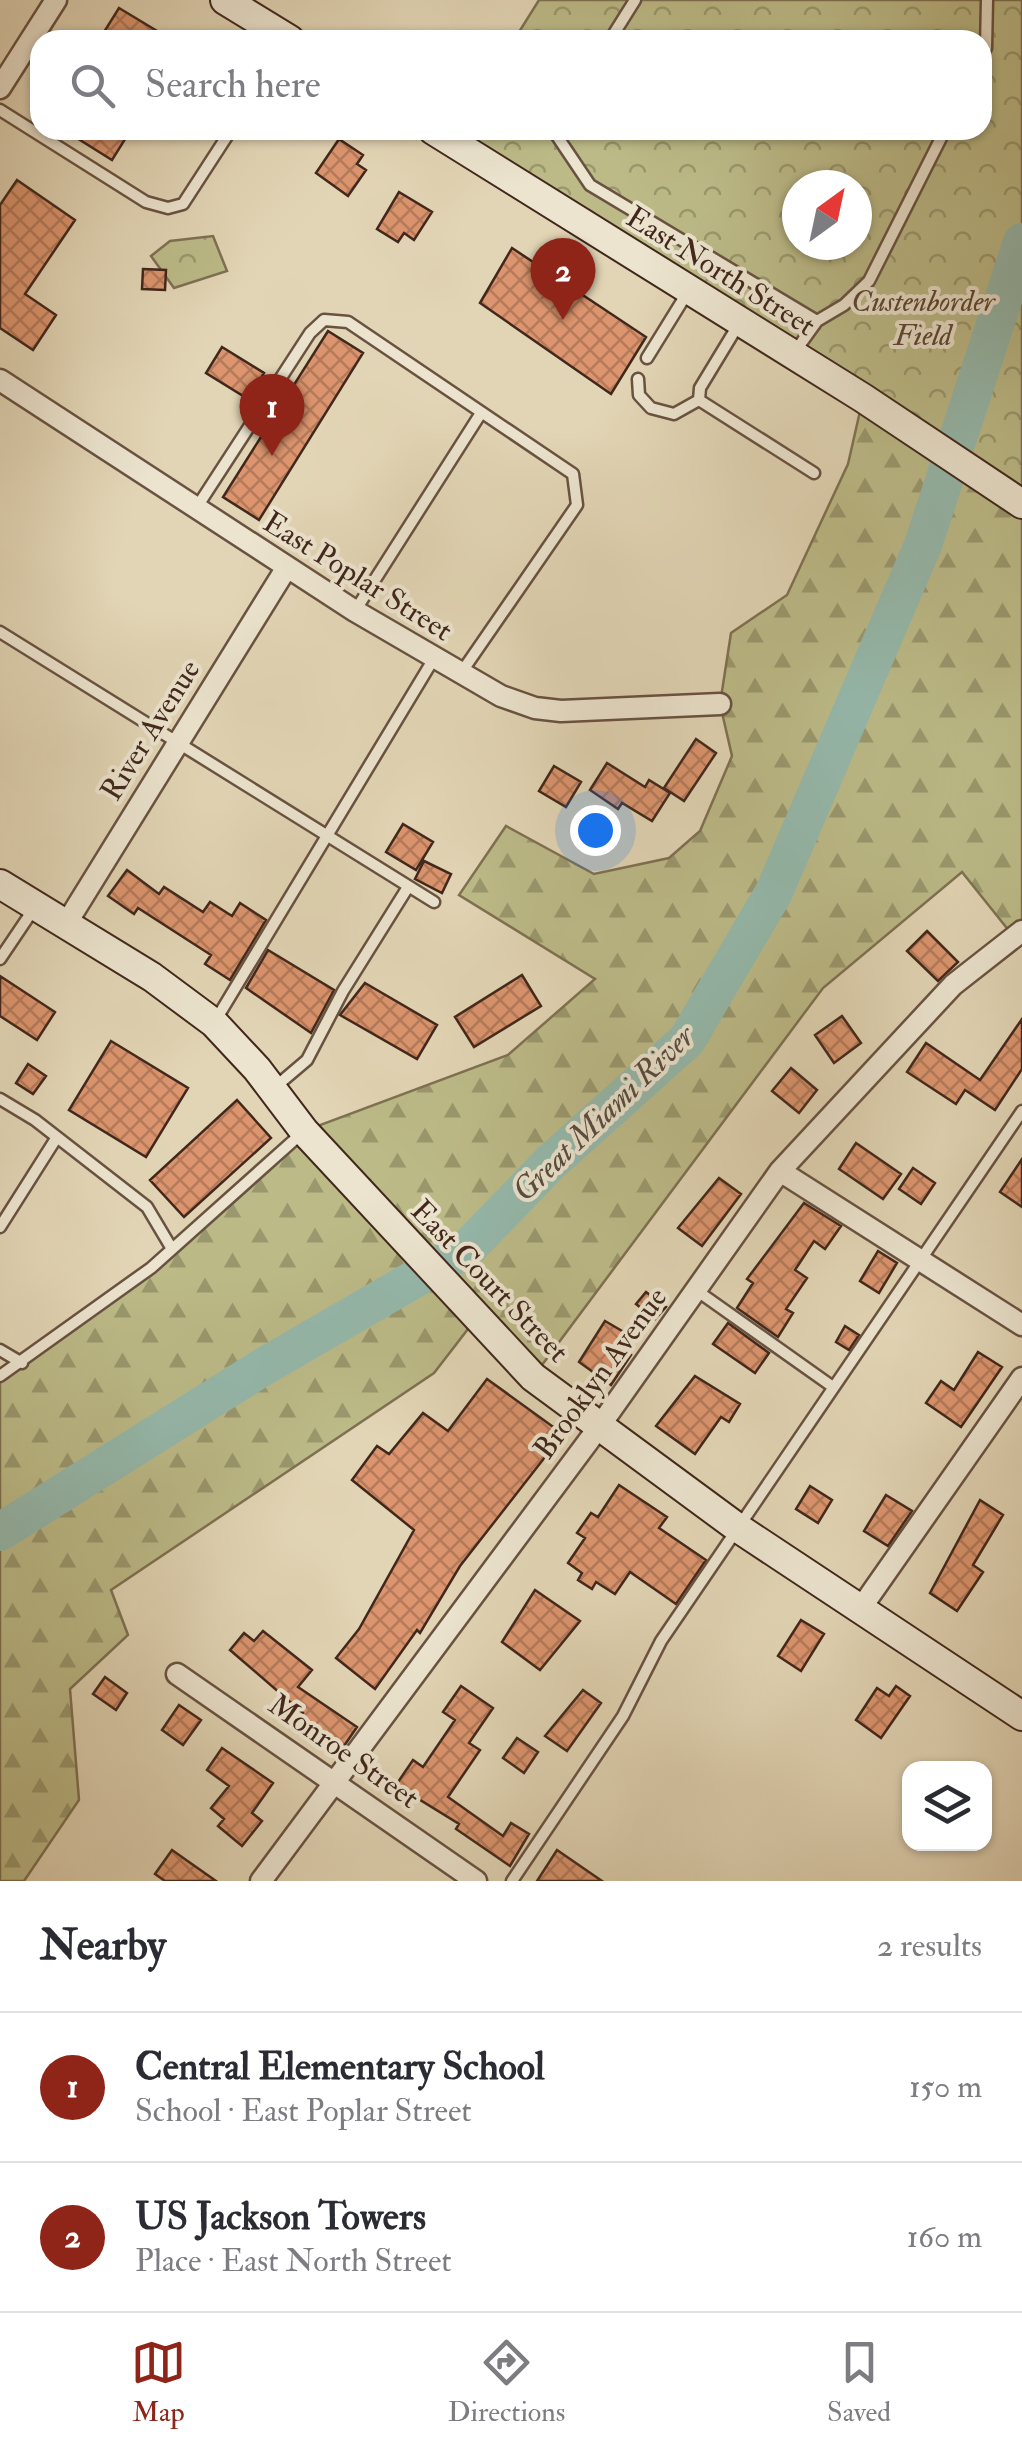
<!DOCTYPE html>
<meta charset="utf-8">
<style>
:root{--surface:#fff;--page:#f2f2f3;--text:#2b2b33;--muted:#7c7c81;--line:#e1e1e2;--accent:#8f2418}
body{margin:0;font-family:"IM FELL Double Pica",serif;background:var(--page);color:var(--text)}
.controls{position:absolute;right:30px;bottom:30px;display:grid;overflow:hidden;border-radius:20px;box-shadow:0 2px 8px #0004}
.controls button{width:90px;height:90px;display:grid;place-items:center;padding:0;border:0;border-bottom:2px solid var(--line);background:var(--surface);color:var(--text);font:50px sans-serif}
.compass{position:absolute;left:782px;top:170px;width:90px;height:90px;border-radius:50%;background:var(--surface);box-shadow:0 2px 8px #0004;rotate:33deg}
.you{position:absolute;left:595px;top:830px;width:35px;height:35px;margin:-25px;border:8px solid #fff;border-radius:50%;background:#1a73e8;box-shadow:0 0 0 15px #1a73e833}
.badge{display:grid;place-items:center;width:65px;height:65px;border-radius:50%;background:var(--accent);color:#fff;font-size:32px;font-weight:700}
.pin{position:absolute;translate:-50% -82px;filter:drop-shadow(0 2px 5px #0008)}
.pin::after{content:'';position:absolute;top:52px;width:35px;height:30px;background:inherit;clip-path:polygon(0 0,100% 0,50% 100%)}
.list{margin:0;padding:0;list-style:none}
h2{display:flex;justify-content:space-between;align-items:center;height:130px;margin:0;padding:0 40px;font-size:42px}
h2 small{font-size:32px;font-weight:400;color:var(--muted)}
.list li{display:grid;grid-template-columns:65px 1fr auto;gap:30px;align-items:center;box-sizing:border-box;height:150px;padding:0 40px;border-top:2px solid var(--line)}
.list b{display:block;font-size:38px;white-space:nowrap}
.list p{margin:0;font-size:32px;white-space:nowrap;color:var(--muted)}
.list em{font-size:32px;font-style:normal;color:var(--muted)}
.icon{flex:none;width:55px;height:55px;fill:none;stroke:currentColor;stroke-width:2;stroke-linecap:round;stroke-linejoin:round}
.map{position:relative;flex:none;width:1022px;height:1881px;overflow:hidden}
.search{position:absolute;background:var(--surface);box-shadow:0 2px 8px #0004;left:30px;right:30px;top:30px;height:110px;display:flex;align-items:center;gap:25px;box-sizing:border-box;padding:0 35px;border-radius:30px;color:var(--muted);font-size:38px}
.sheet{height:430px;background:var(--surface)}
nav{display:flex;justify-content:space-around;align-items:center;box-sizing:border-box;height:140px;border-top:2px solid var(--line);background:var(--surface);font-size:28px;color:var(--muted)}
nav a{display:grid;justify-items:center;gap:5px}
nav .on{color:var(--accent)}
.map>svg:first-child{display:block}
.forest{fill:url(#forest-firs);stroke:#7e7152;stroke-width:2.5}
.park{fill:url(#park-crowns);stroke:#7e7152;stroke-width:2.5;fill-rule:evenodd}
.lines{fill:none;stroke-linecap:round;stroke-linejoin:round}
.river{stroke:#95b9ac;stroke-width:38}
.building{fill:url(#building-cross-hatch);stroke:#41271c;stroke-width:2.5}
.lane-casing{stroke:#695242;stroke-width:15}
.street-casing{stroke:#695242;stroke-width:25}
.secondary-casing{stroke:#41271c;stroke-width:32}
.lane{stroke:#ece4cf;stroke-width:10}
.street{stroke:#ece4cf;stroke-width:20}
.secondary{stroke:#ece4cf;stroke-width:28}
.labels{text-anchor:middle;stroke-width:8;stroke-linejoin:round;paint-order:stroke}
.street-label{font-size:30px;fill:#41271c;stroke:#ece4cf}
.park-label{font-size:30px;font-style:italic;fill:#5a4532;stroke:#ece4cf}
.water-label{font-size:32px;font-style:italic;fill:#564c40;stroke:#ece4cf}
</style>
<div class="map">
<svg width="1022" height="1881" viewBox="0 0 1022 1881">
<defs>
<pattern id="forest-firs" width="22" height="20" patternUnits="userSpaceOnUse" patternTransform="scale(2.5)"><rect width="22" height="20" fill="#bcbb88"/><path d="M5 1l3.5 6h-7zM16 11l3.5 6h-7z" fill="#9a986e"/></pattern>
<pattern id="park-crowns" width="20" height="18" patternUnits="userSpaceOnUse" patternTransform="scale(2.5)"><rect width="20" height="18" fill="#bcbb88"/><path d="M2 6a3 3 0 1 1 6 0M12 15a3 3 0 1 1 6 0" fill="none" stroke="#9a986e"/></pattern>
<pattern id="building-cross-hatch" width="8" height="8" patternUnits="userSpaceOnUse" patternTransform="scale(2.5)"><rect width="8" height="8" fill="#dc956e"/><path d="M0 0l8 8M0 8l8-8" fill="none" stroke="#b47a5a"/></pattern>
</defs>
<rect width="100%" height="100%" fill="#e2d5b5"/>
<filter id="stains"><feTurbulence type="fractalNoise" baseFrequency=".002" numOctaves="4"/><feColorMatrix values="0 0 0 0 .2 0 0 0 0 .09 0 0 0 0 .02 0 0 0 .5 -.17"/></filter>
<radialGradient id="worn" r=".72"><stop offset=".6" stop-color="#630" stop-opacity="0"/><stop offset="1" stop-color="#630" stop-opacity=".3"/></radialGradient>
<!-- forest -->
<path class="forest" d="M863 398 1022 504V931L1014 937 962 872 823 988 533 1377 475 1320 434 1373 111 1590 128 1635 70 1689 79 1800 24 1881H0V1376L151 1268 304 1131 508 1055 595 979 459 895 506 826 594 874 669 858 700 831 732 756 720 704 731 633 787 595 848 464Z"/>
<!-- park -->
<path class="park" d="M539 0H1022V504L458 130H982V40H514ZM797 185H857V245H797Z
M213 236 227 271 174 288 151 256 170 241Z"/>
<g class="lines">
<!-- river -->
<path class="river" d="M0 1532 263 1367 468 1248 550 1163 687 1040 774 892 923 545 1022 242"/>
</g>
<!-- building -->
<path class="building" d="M119 8 172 40H99Z
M64 130H117L127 136 112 160Z
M339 139 363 155 357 164 366 170 348 196 316 173Z
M17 180 75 220 25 294 56 315 33 350 0 328V205Z
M399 192 432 212 414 240 404 233 398 242 377 229Z
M512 248 646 337 611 394 480 303Z
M143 269 166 270 165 290 142 289Z
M328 331 363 353 259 520 223 497Z
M222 347 264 373 248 399 206 373Z
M696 739 716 753 684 801 664 788Z
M607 763 645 787 649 780 670 793 652 821 622 803 618 809 590 790Z
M554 766 581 782 566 807 539 791Z
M403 824 433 842 416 870 386 852Z
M424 861 451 874 442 893 415 879Z
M127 870 159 894 164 887 203 912 210 902 232 916 240 903 266 920 230 980 205 964 211 955 138 908 134 914 108 896Z
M927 931 958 962 938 981 907 951Z
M268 950 334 990 311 1033 246 988Z
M522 975 541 1006 474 1047 455 1017Z
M0 976 55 1012 37 1040 0 1016Z
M365 983 437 1025 417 1059 340 1015Z
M842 1016 861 1043 834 1063 815 1035Z
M1022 1019V1069L995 1110 965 1090 956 1104 907 1072 926 1043 980 1080Z
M111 1041 188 1088 146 1157 69 1110Z
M28 1064 46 1076 33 1094 16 1083Z
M791 1068 817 1090 799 1113 772 1091Z
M237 1100 271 1138 184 1217 150 1180Z
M856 1143 901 1174 883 1199 839 1169Z
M1022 1159V1207L1000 1192Z
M913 1168 935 1183 921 1204 899 1189Z
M719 1178 741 1194 702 1246 678 1228Z
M804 1203 841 1226 825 1249 814 1241 795 1270 807 1278 786 1309 793 1313 778 1337 737 1308 753 1283 747 1279Z
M878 1251 897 1263 879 1293 860 1281Z
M646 1292 666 1307 655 1319 636 1304Z
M605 1321 634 1338 626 1352 631 1355 611 1385 579 1362Z
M728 1323 769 1353 755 1373 713 1344Z
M845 1326 859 1335 849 1350 836 1342Z
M978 1352 1002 1367 961 1427 926 1403 941 1381 954 1390Z
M695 1376 740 1404 729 1422 721 1417 695 1454 656 1426Z
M487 1379 563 1434 460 1566 420 1633 417 1630 375 1689 336 1658 359 1629 414 1530 352 1480 377 1446 389 1454 423 1413 448 1431Z
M619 1485 667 1517 659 1528 706 1560 676 1604 630 1572 615 1594 596 1582 592 1589 578 1580 582 1573 568 1563 585 1538 577 1533 591 1513 598 1517Z
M810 1486 832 1500 818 1523 796 1509Z
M886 1495 912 1511 888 1546 864 1531Z
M980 1500 1003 1515 973 1565 983 1572 957 1611 930 1593Z
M535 1590 580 1621 540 1670 502 1642Z
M801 1620 824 1634 801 1671 778 1656Z
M263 1631 312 1670 298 1687 357 1727 344 1746 301 1717 303 1713 230 1650 244 1633 254 1641Z
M105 1677 127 1693 116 1710 93 1694Z
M461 1686 493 1708 469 1743 480 1750 448 1797 503 1836 511 1823 529 1834 510 1866 456 1829 459 1824 396 1785 413 1760 423 1767 455 1720 443 1712Z
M896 1686 910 1696 881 1738 856 1720 877 1688 889 1696Z
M583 1690 601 1703 567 1751 545 1736Z
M179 1705 201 1720 183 1745 162 1730Z
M517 1738 538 1752 524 1773 503 1758Z
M222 1748 273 1783 252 1813 262 1821 242 1846 218 1826 224 1819 211 1808 229 1786 207 1770Z
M172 1850 216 1881H165L155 1874Z
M557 1850 602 1881H537Z"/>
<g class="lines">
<defs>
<path id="lane" d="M610 40 635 0
M982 56 986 48 987 0
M0 110 146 202 168 208 183 204 231 130
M553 130 590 185 817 321 794 353
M817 321 844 305 869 281 945 130
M740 322 700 388 699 400 814 473
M647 358 689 290
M638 379 639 395 651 408 674 414 699 400
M197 507 310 333 324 320 348 322 573 474 577 505 461 673
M355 611 481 413
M0 632 434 902
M0 959 33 910
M214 1023 433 660
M274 1088 307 1060 343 991 408 887
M0 1099 35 1120 147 1207 172 1249
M0 1227 57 1137
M696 1290 833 1387
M0 1350 22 1363
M0 1376 151 1268 302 1133
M512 1881 623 1716 661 1641 1022 1111"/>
<path id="street" d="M0 88 56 0
M0 380 355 611 501 696 535 708 561 711 720 704
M66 924 287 567
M780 1171 1022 1325
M861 1608 1022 1378
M177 1674 476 1881
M261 1881 599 1427 780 1171 953 985 1022 931"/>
<path id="secondary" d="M225 0 290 40
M433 130 863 398 1022 504
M0 884 152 977 214 1023 257 1069 304 1131 533 1377 738 1528 1022 1716"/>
</defs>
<!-- lane casing -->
<use href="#lane" class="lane-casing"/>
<!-- street casing -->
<use href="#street" class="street-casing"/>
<!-- secondary casing -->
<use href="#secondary" class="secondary-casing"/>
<!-- lane -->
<use href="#lane" class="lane"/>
<!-- street -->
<use href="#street" class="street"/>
<!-- secondary -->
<use href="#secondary" class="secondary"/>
</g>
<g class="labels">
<!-- street labels -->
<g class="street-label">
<text transform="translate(721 271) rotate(32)" y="10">East North Street</text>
<text transform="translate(358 576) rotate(32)" y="10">East Poplar Street</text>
<text transform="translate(150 730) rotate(-58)" y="10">River Avenue</text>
<text transform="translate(490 1281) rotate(46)" y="10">East Court Street</text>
<text transform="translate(600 1373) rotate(-54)" y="10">Brooklyn Avenue</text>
<text transform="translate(344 1751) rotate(35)" y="10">Monroe Street</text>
</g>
<!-- park labels -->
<g class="park-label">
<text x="923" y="311">Custenborder<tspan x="923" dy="34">Field</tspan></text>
</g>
<!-- water labels -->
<g class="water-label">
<text transform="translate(603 1113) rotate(-44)" y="11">Great Miami River</text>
</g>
</g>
<rect width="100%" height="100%" filter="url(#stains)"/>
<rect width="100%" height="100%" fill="url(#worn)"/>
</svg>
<div class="controls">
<button><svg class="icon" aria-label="layers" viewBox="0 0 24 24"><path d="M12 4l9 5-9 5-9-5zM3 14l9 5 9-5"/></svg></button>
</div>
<svg class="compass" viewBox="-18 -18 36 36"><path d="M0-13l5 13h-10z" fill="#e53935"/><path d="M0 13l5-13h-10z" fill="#7c7c81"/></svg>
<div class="you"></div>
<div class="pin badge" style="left:272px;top:456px">1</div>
<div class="pin badge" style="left:563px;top:320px">2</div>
<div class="search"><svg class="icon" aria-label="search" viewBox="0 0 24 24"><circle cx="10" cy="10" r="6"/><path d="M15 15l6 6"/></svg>Search here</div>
</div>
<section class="sheet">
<h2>Nearby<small>2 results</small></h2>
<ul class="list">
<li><span class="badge">1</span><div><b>Central Elementary School</b><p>School · East Poplar Street</p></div><em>150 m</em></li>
<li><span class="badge">2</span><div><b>US Jackson Towers</b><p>Place · East North Street</p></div><em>160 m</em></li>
</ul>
</section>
<nav>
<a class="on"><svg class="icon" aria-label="map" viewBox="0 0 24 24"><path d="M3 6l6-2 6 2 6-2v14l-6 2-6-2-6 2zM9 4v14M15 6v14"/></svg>Map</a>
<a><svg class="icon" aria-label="directions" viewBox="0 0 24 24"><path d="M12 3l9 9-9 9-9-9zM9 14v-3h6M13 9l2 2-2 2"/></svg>Directions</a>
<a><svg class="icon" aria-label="saved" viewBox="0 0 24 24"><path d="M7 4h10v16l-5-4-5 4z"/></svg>Saved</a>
</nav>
